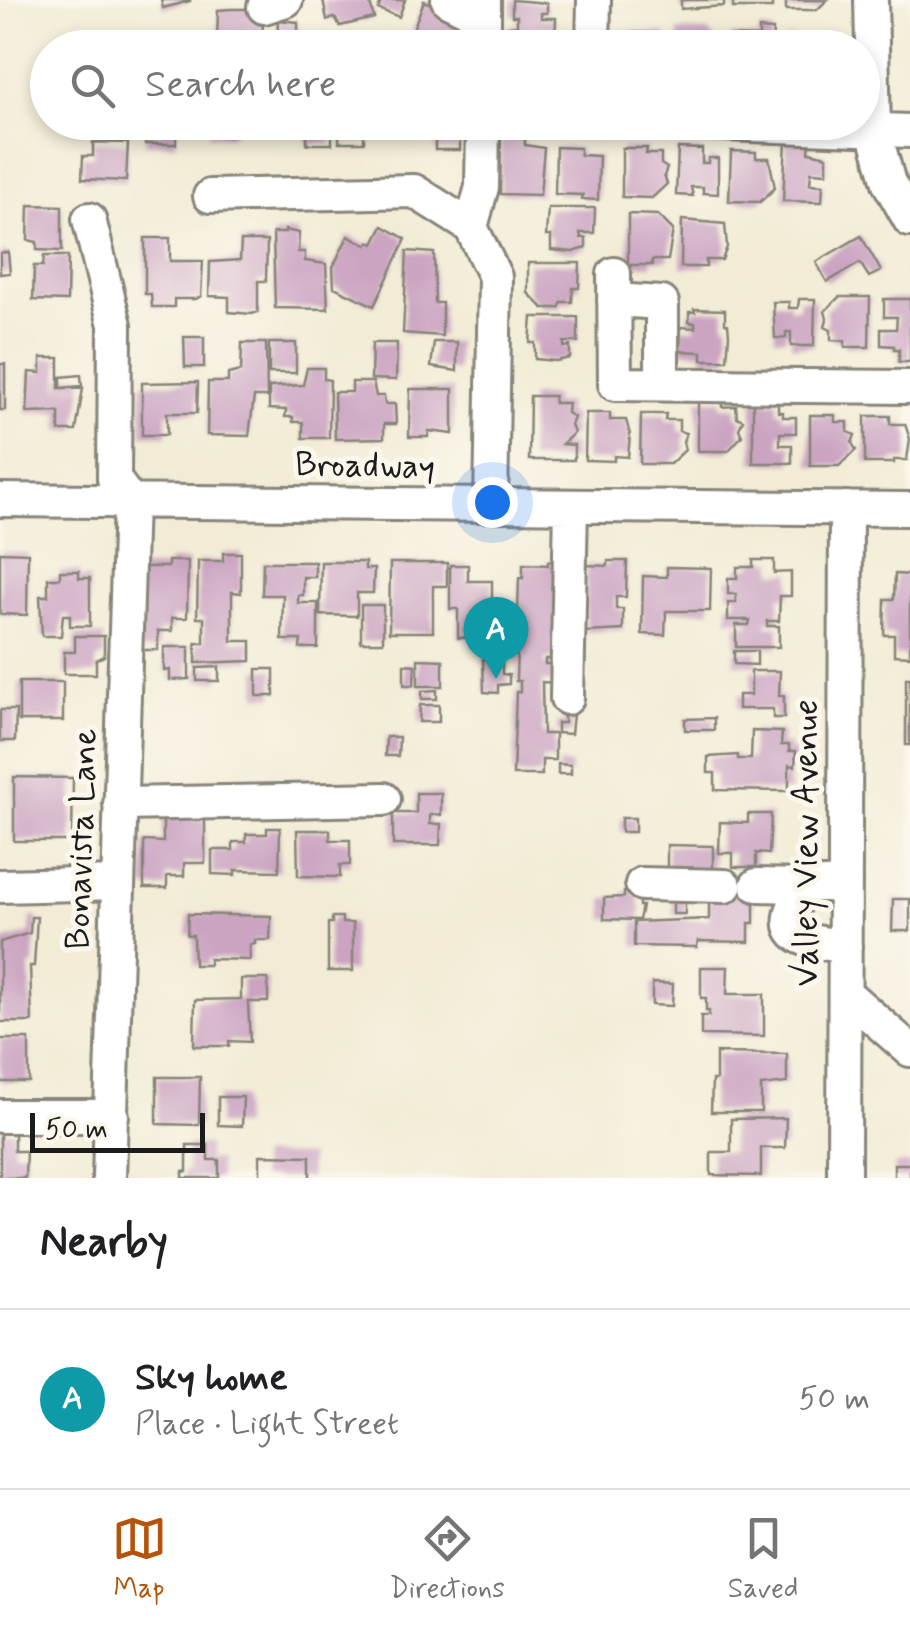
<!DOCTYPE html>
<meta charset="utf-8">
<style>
:root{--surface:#fff;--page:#f2f2f2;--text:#202124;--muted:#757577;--line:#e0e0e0;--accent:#b45309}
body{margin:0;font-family:Mynerve,sans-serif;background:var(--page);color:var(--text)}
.scale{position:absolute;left:30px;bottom:25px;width:175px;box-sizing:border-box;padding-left:10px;border:5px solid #1c1c1c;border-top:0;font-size:28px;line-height:35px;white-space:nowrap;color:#1c1c1c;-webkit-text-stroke:8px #fbf7ec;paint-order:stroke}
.you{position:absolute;left:492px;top:502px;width:35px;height:35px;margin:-25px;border:8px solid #fff;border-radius:50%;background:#1a73e8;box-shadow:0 0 0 15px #1a73e833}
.badge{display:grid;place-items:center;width:65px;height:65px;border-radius:50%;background:var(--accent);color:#fff;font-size:32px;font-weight:700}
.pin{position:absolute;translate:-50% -82px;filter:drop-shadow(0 2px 5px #0008)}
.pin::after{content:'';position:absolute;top:52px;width:35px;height:30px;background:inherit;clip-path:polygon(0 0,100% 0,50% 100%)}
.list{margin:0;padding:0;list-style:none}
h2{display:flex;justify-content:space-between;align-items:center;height:130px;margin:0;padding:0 40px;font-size:42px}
h2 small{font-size:32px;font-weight:400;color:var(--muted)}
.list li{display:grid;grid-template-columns:65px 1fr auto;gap:30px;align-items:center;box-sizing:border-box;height:180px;padding:0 40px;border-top:2px solid var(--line)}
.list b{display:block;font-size:38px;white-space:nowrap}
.list p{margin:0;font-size:32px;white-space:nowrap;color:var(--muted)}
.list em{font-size:32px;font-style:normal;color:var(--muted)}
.icon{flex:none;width:55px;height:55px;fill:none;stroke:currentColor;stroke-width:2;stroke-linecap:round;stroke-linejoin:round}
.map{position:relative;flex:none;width:910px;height:1178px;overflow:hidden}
.search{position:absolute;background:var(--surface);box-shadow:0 5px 15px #0003;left:30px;right:30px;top:30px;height:110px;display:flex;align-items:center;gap:25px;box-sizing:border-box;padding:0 35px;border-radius:55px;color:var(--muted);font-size:38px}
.sheet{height:310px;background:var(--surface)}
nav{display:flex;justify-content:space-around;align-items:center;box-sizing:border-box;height:140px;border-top:2px solid var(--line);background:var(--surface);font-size:28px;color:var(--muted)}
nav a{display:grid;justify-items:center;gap:5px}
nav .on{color:var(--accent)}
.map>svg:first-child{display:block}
.building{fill:#cba4c2}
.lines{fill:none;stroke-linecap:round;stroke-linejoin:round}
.minor-casing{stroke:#878479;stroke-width:38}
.minor{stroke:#fff;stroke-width:32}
.labels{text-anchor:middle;stroke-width:10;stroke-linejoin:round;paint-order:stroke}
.street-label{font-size:35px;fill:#1c1c1c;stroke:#fbf7ec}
</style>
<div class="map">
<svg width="910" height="1178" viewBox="0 0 910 1178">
<rect width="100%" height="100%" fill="#fbf7ec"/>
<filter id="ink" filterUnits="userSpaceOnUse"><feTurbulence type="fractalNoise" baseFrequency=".01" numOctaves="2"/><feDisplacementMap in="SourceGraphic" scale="20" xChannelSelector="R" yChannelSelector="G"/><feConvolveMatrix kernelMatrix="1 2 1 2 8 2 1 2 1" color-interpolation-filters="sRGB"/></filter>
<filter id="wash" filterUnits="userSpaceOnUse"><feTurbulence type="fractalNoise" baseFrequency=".0048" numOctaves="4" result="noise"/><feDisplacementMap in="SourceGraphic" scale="40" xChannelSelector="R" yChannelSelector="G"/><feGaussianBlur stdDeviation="2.25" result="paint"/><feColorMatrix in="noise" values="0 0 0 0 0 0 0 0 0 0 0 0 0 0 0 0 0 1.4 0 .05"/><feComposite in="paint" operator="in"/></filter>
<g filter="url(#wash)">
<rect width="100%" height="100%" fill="#f2ecd6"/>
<g id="blocks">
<!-- building -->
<path class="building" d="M161 0H190V1L163 8Z
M323 0H369L374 18 340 26 335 18 327 20Z
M382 0H405L399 17 378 9Z
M512 0 547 3V13H541V18H556L555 42H508V26L517 25V16H512Z
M681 0H724V6L681 9Z
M733 0H772V8H733Z
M786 0H827L817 10H786Z
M424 1 465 18 456 40 449 38 447 43H438L434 48 427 45 430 39 412 32Z
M231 9H252V20H263L262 45 217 44 218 10Z
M278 20 298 22V44L277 43Z
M759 29 773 30 772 48H731V36L759 37Z
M678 31 708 32 722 48H677Z
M627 32 666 33V48H627Z
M786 38 824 40V48H785Z
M145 122H176V144H145Z
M210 122H237V132L229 137 209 135Z
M307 122H332V144H307Z
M340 122H364V142H339Z
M404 122H460V150H435V132L404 129Z
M501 132 525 133V145L544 148 540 195 500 194Z
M786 139 810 140 809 152 827 156V173L811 172 810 184 823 185 822 202 783 201Z
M93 142 128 143 126 181 82 179 83 156H93Z
M556 147 580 148V155L599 156 598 200 582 199 583 195 555 194Z
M622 148H647L646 154H661V164L667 168 664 176 667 184 652 198 622 197Z
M678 148 702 149V163H708V158H718V194L703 193V187H691L693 196 676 195Z
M731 151 756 152V158H769L775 188 760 202 729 201Z
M29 205 62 206V251L37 250V242L28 240Z
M548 208H595L594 233H580L581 238H586V248L573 252 551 250V236H546Z
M628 214 658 215 673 230 668 260H652V265H628Z
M682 220 725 224 727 247 722 260H706V267H681Z
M383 226 406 239 374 306 334 287 333 267 348 236 367 245 369 242 374 244Z
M285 230 299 233 298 252H305V261L326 264 328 309 275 308 273 233H285Z
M861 236 881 271 869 277 860 263 827 282 816 262Z
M145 238H170V261H203L201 296 196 299H174V307H152L151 294H145Z
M241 241H267L266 281H258V312L252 314 229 312V297L209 296 210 262 240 260Z
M407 251 434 253 435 303H442V336L403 333Z
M8 252 10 273 0 274V253Z
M44 256H68L67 301 33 300 34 266H43Z
M528 263H580L579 288H573L572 302H562L559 308H543L528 293Z
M839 297H870L869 347H845V341L831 340V330L825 327 827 319 825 311Z
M799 299H815L814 346H791V332H786V338H775L773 302H789V308H798Z
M884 299H910V362H899V349H894V346L881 345V329H896L897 317H884Z
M694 309 725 310V323L728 324 729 335 727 360H702V352L680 351 681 327 695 328V323L689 322V312H695Z
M532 317H578V342H564V347L570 346V358L556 361 535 359V343H530Z
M184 337H204V367H185Z
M434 342H457V371L431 367Z
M242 343H266L267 397H254L249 436 207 435 208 382H228V374L241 371Z
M269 343H296V373H269Z
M372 343H397L396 380 371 379Z
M41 358H59V388H83L76 431H59V412L27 413 29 372 41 373Z
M0 364H5V410H0Z
M307 368H324V379L330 380 329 438H303V422H293V417H285L286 410 269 409V387L303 385Z
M81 375 82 386 61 388V377Z
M198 382 197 413H167V435H142V383Z
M352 382H373L376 396H384L385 404H395L396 424H384V438L335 439 334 392H352Z
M410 389H453V434L429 431 428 437H409Z
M530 396H554V403H568L567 413 574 417 571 425 574 433 562 444 574 445V460H529Z
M698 400H722V407L736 406 737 417 743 420 739 429 742 436 728 451H698Z
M753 401H778V412H783V417H796V433H780V445H792V463H753Z
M586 413H610V420H626L630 434 628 457 614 456V461L585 460Z
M641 414H666L665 420H679V431L686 433 683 442 685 450 670 464H640Z
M810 415H835V422H848V432L855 435 852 443 856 450 839 466H810Z
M865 416H890V424H905L910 439 907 460H894V463H865Z
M0 552 28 553 27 615 0 614Z
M223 553H241V593L232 592V641H251V661L196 663V643H204V618H197L198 561H223Z
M753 560H774V573L791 572V596H780L779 621H767V626H779V647H736V625H749L750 620H728V603H736V594H728V578H737V567H753Z
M168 561H188L187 618H172V631H158V650H133V625H145L131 623 134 567H168Z
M548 561H566L563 659H545V664H558V683L542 682 543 734H555V760H542V775H513L516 692H520V681H516L519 578H523V564L548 565Z
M608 561H627L626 597H616V609H623V630L586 632V565L608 566Z
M263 562H315V577H303V595H298V603H318V648H300L301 640H282L283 595H262Z
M321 562H365V569H374L373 593H357V616L320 615Z
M390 563H447V586H433V632H389Z
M450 565H468V581H492V610L484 609 480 637 458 638V609H450Z
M667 567 711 568 710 611H666L665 635 642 634 643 576 667 577Z
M60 571H79V578H90V626H70V615H63L61 636H42L40 596H48V578H60Z
M895 574 910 575V656L894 655V635H884L885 599H894Z
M361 605H383V642H361Z
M489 618H510V653H488Z
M75 636H104V656L96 660V674H64V652H75Z
M164 647H189V679L170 680V670L164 671Z
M734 651H757V665L734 664Z
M418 659 443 660V686H418Z
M483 659H502V674L509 675V684L498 685V693L484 692Z
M404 664 415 665 414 685H404Z
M219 667V681H197V668Z
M257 669H274V696H257Z
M751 671H780L779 696H784V718H773V709H738V695H751Z
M906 678H910V745H906Z
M19 682H63V721H19Z
M437 690V699H422V691Z
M564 704H574L571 734 557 733V723H564Z
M420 705H439V722H419Z
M0 710H16L15 741H0Z
M714 718V730H685V719Z
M752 731 782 732 781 745H789V751H796L795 766 789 765V791L715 790V773H708V757L738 755V759H751Z
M386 737H399L398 756H385Z
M558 764 571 765V774H558Z
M14 777 73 778 72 841H14Z
M416 793H441V815H430V824H441L440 845H393V813H416Z
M748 814H771L769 854 756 853V867H733V853H719L720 822 748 823Z
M163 816 205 819V863H184V876H167V888H144V841L163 842Z
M621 818H635V832H621Z
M267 828H280L279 871 235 870V875L212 874V850H233V842H246V834H267Z
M297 830H330V840H350V865H340V877L298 876Z
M667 845 713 846V870H667Z
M729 878H754V923H749V942L698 941 697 947 634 946V922L709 919V892Z
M624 892H634L639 897V906H642L639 920 604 919V898L624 897Z
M685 893V914H673V894Z
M893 899H910V931H892Z
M188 914 271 916 270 940H255V944L250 945V960L209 959V965H194L193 935H187Z
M31 917H37L34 966H30L32 1022H0V942L30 933Z
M332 917H342V923H353V971H328V923H332Z
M701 967H728L727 994H764V1036L701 1035V1016H709V1011H706V998H701Z
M241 979H268V1002H248L250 1042 229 1041V1046H194L195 1000 241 999Z
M652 983 673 984 672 1006 652 1005Z
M0 1039H29V1082H0Z
M716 1053 787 1054V1083L761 1086V1112H711L712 1080H716Z
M157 1077H200L199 1125 157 1124Z
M218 1097H243L242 1126 218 1125Z
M786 1118 785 1148H761V1176L711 1175V1152H731V1119Z
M0 1131H14V1151H26L25 1178H0Z
M187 1145H208V1160H219V1178H183V1171L187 1172Z
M260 1155 310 1156V1178H260Z
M894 1164H910V1178H894Z"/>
</g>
</g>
<g filter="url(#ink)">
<use href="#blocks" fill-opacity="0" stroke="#878479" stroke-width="2.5"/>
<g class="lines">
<defs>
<path id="minor" d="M448 0 484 18
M871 0 874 130 889 183 910 220
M264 7 286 0
M484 48V0
M593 48 594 0
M483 122 482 187 471 227 495 277 491 505
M672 122 910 131
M210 196 414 191 471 227
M89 219 115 325 114 479 130 501 109 1178
M614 274 615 384 910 387
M614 300 662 303V384
M0 500 910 509
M567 698 571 506
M120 804 384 799
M642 884 725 886
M845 884 804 886C774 937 797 941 845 946
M757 885 804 886
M0 886 118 883
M845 993 910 1050
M0 1116H112
M844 1178 846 508"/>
</defs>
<!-- minor casing -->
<use href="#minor" class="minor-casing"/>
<!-- minor -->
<use href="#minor" class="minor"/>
</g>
</g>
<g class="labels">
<!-- street labels -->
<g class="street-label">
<text transform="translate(365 464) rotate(1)" y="12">Broadway</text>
<text transform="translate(80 839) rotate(-88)" y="12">Bonavista Lane</text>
<text transform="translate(805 843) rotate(-90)" y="12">Valley View Avenue</text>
</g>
</g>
</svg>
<div class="scale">50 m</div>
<div class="you"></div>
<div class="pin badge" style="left:496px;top:679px;background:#0f9aa8">A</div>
<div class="search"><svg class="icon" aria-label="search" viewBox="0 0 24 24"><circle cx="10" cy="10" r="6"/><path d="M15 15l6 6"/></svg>Search here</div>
</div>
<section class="sheet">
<h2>Nearby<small></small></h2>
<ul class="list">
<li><span class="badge" style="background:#0f9aa8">A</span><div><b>Sky home</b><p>Place · Light Street</p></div><em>50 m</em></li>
</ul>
</section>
<nav>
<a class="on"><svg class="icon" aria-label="map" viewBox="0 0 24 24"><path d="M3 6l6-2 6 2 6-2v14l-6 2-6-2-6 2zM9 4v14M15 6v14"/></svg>Map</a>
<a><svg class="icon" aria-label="directions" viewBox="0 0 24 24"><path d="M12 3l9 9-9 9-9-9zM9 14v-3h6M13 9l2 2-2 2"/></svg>Directions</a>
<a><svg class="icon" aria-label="saved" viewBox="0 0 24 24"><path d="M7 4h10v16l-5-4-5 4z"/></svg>Saved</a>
</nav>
